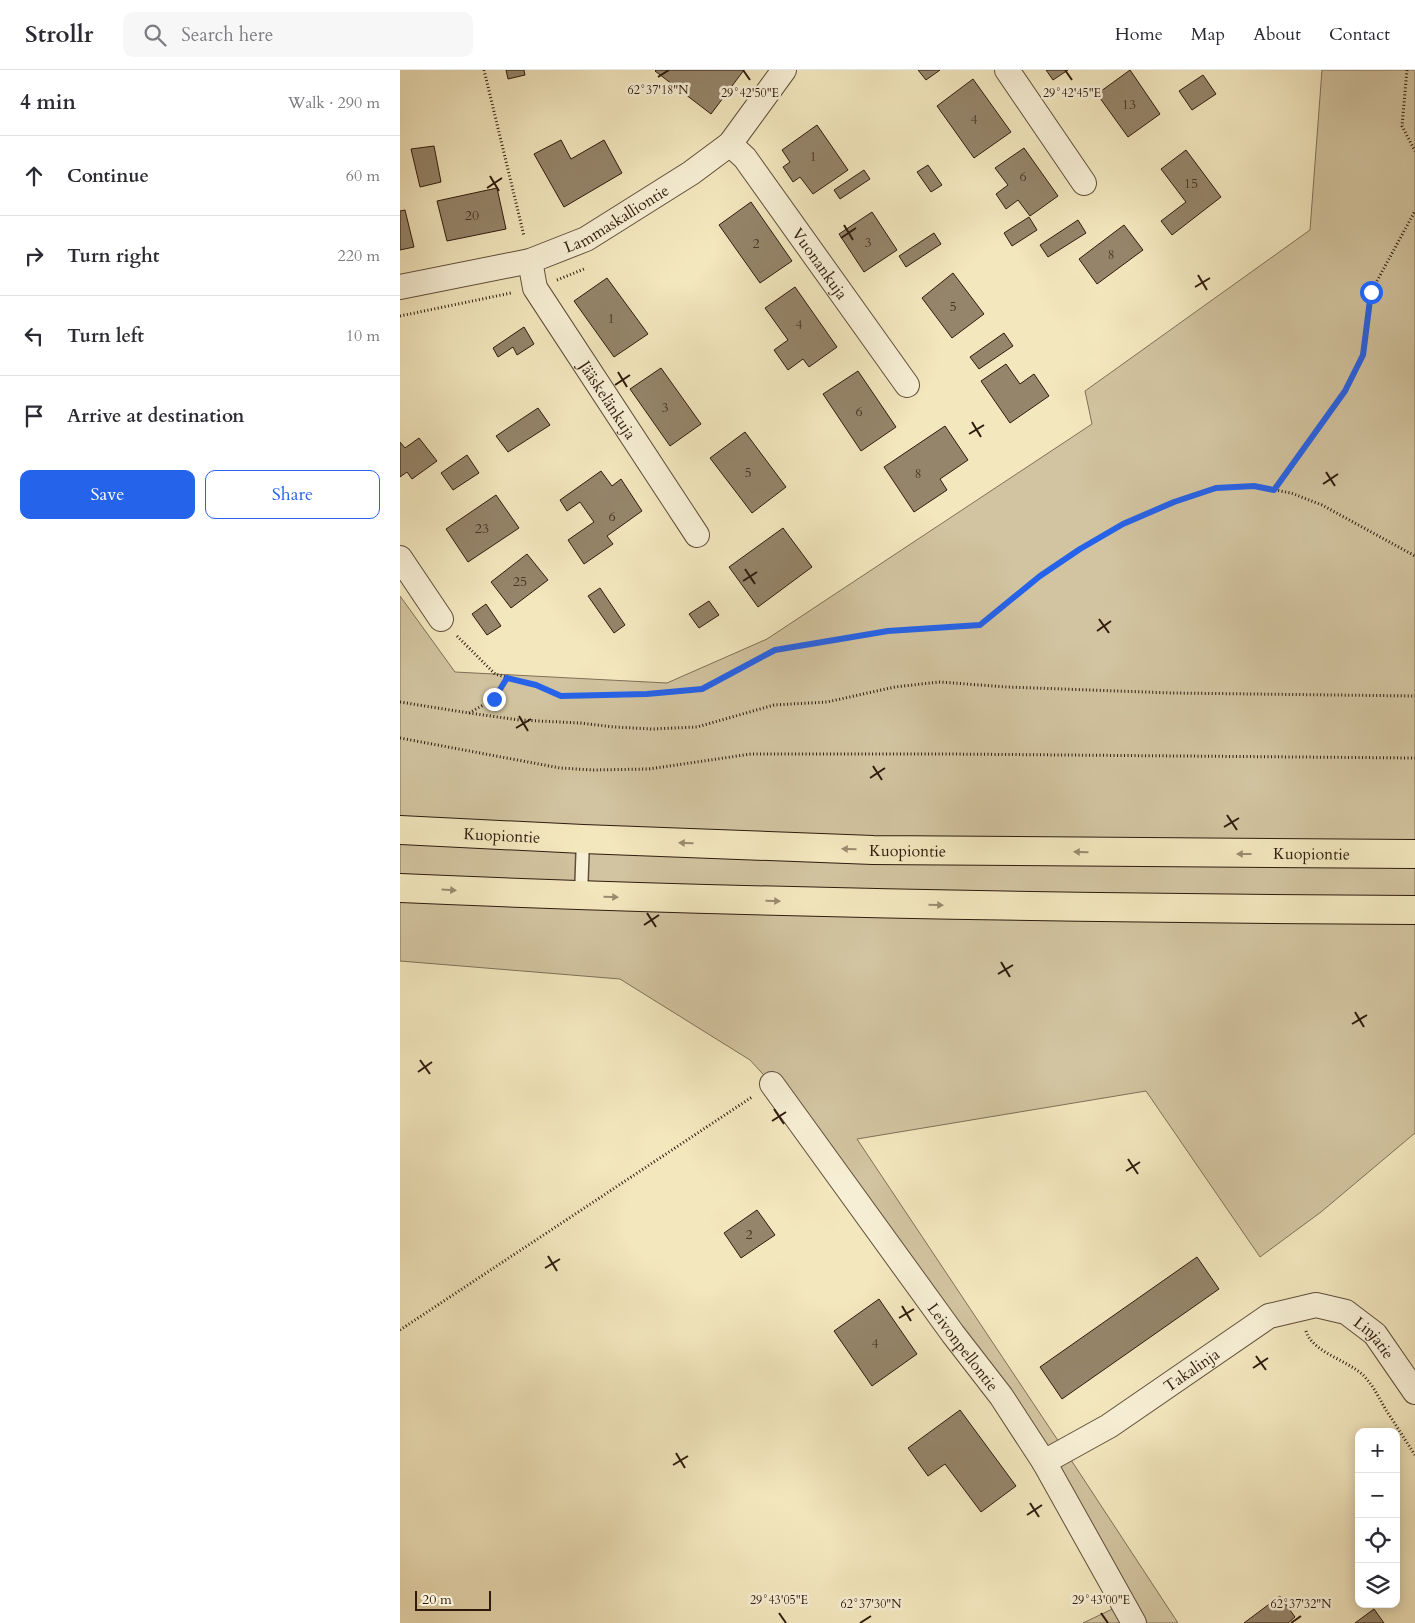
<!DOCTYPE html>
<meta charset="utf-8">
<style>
:root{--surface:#fff;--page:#f7f7f7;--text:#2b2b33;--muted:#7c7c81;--line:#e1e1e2;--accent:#2563eb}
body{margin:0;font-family:Cardo,serif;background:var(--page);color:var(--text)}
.controls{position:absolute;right:15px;bottom:15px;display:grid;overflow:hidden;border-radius:10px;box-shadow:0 2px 12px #0003}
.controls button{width:45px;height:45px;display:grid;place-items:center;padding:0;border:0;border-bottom:1px solid var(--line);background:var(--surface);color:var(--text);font:25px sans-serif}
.scale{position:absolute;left:15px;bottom:12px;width:76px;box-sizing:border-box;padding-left:5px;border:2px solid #2f1b0e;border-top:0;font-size:14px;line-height:18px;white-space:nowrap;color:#2f1b0e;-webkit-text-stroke:4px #f7efd5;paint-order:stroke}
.stop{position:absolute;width:15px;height:15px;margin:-11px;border:4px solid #2563eb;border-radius:50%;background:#fff}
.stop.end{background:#2563eb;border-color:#fff;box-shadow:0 1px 5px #0008}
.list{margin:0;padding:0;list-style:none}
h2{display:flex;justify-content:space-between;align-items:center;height:65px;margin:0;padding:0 20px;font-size:21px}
h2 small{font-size:16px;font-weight:400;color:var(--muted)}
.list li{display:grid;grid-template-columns:32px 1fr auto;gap:15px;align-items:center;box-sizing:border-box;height:80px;padding:0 20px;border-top:1px solid var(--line)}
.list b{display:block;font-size:19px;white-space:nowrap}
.list em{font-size:16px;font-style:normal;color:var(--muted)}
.actions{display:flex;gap:10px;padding:15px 20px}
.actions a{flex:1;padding:11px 0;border:1px solid var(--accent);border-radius:10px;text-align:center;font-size:18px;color:var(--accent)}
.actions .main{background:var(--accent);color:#fff}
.icon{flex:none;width:28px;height:28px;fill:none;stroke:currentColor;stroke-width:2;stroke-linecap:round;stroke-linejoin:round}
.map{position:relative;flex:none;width:1015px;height:1553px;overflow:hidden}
header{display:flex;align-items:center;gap:30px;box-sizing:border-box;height:70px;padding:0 25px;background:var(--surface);border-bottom:1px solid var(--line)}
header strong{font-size:24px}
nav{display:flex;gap:28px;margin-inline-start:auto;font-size:18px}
.search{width:350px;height:45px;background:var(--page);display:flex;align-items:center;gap:12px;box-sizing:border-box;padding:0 18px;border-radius:10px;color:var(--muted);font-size:19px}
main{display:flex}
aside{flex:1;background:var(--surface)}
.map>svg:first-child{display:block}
.green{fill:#d2c4a0;stroke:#807057}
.building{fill:#95856a;stroke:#2f1b0e}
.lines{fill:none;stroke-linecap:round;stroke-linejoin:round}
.lane-casing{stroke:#604e3a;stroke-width:15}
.street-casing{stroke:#604e3a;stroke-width:26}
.highway-casing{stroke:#2f1b0e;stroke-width:30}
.path{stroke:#2f1b0e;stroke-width:3;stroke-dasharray:1 2.5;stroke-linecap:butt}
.lane{stroke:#f7efd5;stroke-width:12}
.street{stroke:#f7efd5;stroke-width:24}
.highway{stroke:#f3e7be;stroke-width:28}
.oneway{fill:#9b8b6f}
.route{stroke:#2563eb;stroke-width:6}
.ticks{fill:none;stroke:#2f1b0e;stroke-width:2}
.labels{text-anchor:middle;stroke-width:5;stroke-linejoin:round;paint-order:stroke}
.number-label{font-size:14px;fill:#483625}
.street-label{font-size:16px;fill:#2f1b0e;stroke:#f7efd5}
.ticks-label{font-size:12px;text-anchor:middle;fill:#2f1b0e;stroke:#f7efd5;stroke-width:5;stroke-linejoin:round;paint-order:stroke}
</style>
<header>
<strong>Strollr</strong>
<div class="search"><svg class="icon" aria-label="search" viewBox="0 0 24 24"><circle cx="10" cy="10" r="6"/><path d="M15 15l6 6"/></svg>Search here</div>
<nav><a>Home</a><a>Map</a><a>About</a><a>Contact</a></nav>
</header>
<main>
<aside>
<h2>4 min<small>Walk · 290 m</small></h2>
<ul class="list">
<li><svg class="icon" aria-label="ahead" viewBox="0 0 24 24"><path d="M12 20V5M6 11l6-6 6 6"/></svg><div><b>Continue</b></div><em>60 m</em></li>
<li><svg class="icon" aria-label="right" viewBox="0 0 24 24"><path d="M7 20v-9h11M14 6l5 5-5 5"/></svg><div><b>Turn right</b></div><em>220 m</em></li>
<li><svg class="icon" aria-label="left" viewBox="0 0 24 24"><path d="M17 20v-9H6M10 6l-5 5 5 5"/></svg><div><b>Turn left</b></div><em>10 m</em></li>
<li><svg class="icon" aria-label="arrive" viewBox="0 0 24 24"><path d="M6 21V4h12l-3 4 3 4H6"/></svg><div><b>Arrive at destination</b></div></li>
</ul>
<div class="actions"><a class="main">Save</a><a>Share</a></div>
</aside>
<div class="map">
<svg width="1015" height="1553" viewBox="0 0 1015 1553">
<rect width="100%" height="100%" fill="#f3e7be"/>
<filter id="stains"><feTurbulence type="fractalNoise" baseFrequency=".004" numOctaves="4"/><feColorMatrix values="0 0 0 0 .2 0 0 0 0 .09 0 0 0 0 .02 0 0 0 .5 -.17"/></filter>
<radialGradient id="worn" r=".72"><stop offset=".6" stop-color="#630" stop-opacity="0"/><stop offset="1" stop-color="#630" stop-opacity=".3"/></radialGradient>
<!-- green -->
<path class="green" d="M922 0H1015V1063L921 1142 860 1187 746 1021 457 1069 675 1396 778 1553H683L723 1534 644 1393 372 1014 350 990 220 909 0 891V526L55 602 267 613 367 569 692 354 685 321 910 160Z"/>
<!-- building -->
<path class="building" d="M106 0H124L125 5 108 9Z
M256 0H344L311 44 255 1Z
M518 0H540L526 10Z
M646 0H668L653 10Z
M730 0 760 44 728 67 697 24Z
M803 5 816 24 792 40 779 21Z
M573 9 611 62 574 88 537 36Z
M417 55 448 100 413 124 400 107 393 112 383 97 390 92 382 80Z
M161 70 171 89 204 70 222 103 164 137 134 84Z
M34 76 41 112 20 117 11 79Z
M624 78 658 126 630 146 618 130 606 139 596 124 608 115 595 98Z
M786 80 821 127 772 165 761 151 786 132 761 99Z
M528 95 542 115 531 122 517 102Z
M464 100 470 109 440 129 434 120Z
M97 118 106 159 47 171 37 131Z
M351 132 392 191 360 213 319 155Z
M5 140 14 177 0 180V141Z
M472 142 497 180 464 202 439 164Z
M629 147 637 160 612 176 604 163Z
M678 150 686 163 648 187 640 175Z
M724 155 743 180 697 214 679 189Z
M534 163 541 174 506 197 499 186Z
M553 203 584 244 552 268 522 228Z
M207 208 248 264 214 287 174 231Z
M395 217 437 277 409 297 403 289 388 300 374 280 388 270 365 238Z
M124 257 134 274 117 285 113 277 98 287 93 278Z
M604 263 613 276 579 299 570 287Z
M606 294 620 314 634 304 649 326 610 353 581 311Z
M261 298 301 354 270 376 230 319Z
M458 301 496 357 461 381 423 324Z
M138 338 150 355 108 382 96 366Z
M545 356 568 390 540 409 547 420 514 442 484 397Z
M345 362 386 417 352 443 310 388Z
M19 368 37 391 12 409 7 402 0 407V372L5 378Z
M67 385 79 403 53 420 41 403Z
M201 401 212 416 221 409 242 441 207 466 213 474 184 494 168 470 194 452 180 432 167 441 160 430Z
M96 425 119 458 68 492 46 459Z
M383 458 412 497 358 537 329 497Z
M127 484 148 510 111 538 91 512Z
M200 518 225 555 214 563 188 526Z
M309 531 319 545 299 558 289 544Z
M86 534 101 556 87 565 72 544Z
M357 1140 375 1165 341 1188 324 1163Z
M797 1187 819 1219 662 1329 640 1297Z
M479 1229 517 1284 472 1316 434 1261Z
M560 1340 616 1416 581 1442 545 1394 528 1406 508 1378Z
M880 1526 895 1547 888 1553H844Z
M974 1539 984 1553H955Z"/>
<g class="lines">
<defs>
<path id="lane" d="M181 826 183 769"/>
<g id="street">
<path d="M607 0 684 113"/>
<path id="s1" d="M330 74 345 88 507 315"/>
<path id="s2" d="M130 191 135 218 297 465"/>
<path id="s3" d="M0 217 130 191 186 169 291 103 330 74 384 0"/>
<path d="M0 488 41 549"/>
<path id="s4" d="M372 1014 553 1264 601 1326 644 1392 734 1553"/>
<path id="s5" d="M644 1392 709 1356 869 1246 916 1235 946 1242 975 1264 1015 1322"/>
</g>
<g id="highway">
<path id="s6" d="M0 760 183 769 473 780 1015 784"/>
<path d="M0 818C338 833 677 838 1015 840"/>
</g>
</defs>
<!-- lane casing -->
<use href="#lane" class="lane-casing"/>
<!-- street casing -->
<use href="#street" class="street-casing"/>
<!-- highway casing -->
<use href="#highway" class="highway-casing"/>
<!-- path -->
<path class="path" d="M84 0 124 166
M1007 0 1002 56 1015 81
M157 210 184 199
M0 246 111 223
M874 420 945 321 963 285 971 222 1015 141
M57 566 95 604 136 615 161 626 247 624 302 619 375 580 488 561 580 555 640 506 680 479 723 454 774 432 816 417 854 416 891 423 922 435 1015 486
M0 632 69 643 94 629 107 607
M69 643 119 650 180 653 214 657 252 659 297 657 374 635 427 632 495 617 539 612 607 617 773 623 1015 626
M0 668 160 698 193 700 249 699 351 684H548L1015 688
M0 1260 352 1027
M906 1261C912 1282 947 1290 963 1305 973 1315 979 1328 986 1340 996 1355 1005 1370 1015 1385"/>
<!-- lane -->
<use href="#lane" class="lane"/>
<!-- street -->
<use href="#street" class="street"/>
<!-- highway -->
<use href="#highway" class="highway"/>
</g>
<!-- one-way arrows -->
<defs><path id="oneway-solid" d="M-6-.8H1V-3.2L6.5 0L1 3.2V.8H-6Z" transform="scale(1.25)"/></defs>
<g class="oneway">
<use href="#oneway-solid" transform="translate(286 773) rotate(-178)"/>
<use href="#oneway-solid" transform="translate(449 779) rotate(-178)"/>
<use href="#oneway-solid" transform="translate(681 782) rotate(-179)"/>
<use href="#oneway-solid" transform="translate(844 784) rotate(-180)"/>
<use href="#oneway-solid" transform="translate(49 820) rotate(3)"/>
<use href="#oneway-solid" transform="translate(211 827) rotate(2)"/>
<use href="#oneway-solid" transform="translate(373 831) rotate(2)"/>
<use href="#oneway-solid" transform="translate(536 835) rotate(1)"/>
</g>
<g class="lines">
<!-- route -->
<path class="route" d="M94 629 107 608 136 615 161 626 247 624 302 619 375 580 488 561 580 555 640 506 680 479 723 454 774 432 816 418 854 416 874 420 945 321 963 285 971 222"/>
</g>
<!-- ticks -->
<path class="ticks" d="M343 0 350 10M665 0 672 10M258 7 269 0M90 106 99 121M87 118 102 108M444 155 453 170M441 168 456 158M798 205 807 220M795 217 810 208M218 302 227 317M215 315 230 305M572 352 581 367M569 364 584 355M926 402 935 416M923 414 938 404M345 499 355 514M343 511 357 502M699 549 709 563M697 561 711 551M119 646 128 661M116 658 131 649M473 696 482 710M470 708 485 698M827 745 837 760M824 757 839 748M247 843 256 857M244 855 259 845M601 892 610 907M598 904 613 895M955 942 964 957M952 954 967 945M20 990 30 1004M18 1002 32 992M374 1039 384 1054M372 1051 386 1042M728 1089 738 1104M726 1101 740 1092M148 1186 157 1201M145 1198 160 1189M502 1236 511 1251M499 1248 514 1239M856 1286 866 1300M853 1298 868 1288M276 1383 285 1398M273 1395 288 1386M630 1433 639 1447M627 1445 642 1435M379 1543 386 1553M701 1543 708 1553M460 1553 471 1546M891 1553 901 1546"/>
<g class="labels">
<!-- number labels -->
<g class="number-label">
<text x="729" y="39">13</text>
<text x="574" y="54">4</text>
<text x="413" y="91">1</text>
<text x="623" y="111">6</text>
<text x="791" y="118">15</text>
<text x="72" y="150">20</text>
<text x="468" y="177">3</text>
<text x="356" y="178">2</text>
<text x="711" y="189">8</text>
<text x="553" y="241">5</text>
<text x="211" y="253">1</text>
<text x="399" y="259">4</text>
<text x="265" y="342">3</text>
<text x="459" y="346">6</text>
<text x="348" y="407">5</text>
<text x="518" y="408">8</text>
<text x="212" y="451">6</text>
<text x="82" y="463">23</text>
<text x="120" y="516">25</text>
<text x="349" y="1169">2</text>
<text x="475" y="1278">4</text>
</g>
<!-- street labels -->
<g class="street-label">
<text dy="6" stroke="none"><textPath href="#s3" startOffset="229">Lammaskalliontie</textPath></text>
<text dy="6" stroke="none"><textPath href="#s1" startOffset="150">Vuonankuja</textPath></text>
<text dy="6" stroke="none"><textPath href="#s2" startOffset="161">Jääskelänkuja</textPath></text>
<text dy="6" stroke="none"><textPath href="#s6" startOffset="102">Kuopiontie</textPath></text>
<text dy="6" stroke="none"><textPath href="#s6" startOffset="508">Kuopiontie</textPath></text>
<text dy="6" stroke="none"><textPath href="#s6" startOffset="912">Kuopiontie</textPath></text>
<text dy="6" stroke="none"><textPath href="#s5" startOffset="386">Linjatie</textPath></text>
<text dy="6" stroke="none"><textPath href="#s4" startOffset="325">Leivonpellontie</textPath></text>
<text dy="6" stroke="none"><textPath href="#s5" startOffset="174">Takalinja</textPath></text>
</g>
</g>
<g class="ticks-label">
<text x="258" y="24">62°37'18"N</text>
<text x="350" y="27">29°42'50"E</text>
<text x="672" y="27">29°42'45"E</text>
<text x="379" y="1534">29°43'05"E</text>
<text x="701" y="1534">29°43'00"E</text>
<text x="471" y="1538">62°37'30"N</text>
<text x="901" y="1538">62°37'32"N</text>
</g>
<rect width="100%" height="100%" filter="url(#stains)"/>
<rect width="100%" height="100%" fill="url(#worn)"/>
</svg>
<div class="controls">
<button>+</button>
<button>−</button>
<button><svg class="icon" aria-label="locate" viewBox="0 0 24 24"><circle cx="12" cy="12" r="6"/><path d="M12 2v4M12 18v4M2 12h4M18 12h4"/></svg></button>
<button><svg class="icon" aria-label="layers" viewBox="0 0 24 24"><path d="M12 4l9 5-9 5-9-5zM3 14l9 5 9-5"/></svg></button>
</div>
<div class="scale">20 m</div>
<div class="stop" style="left:971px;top:222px"></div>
<div class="stop end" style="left:94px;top:629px"></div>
</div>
</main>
